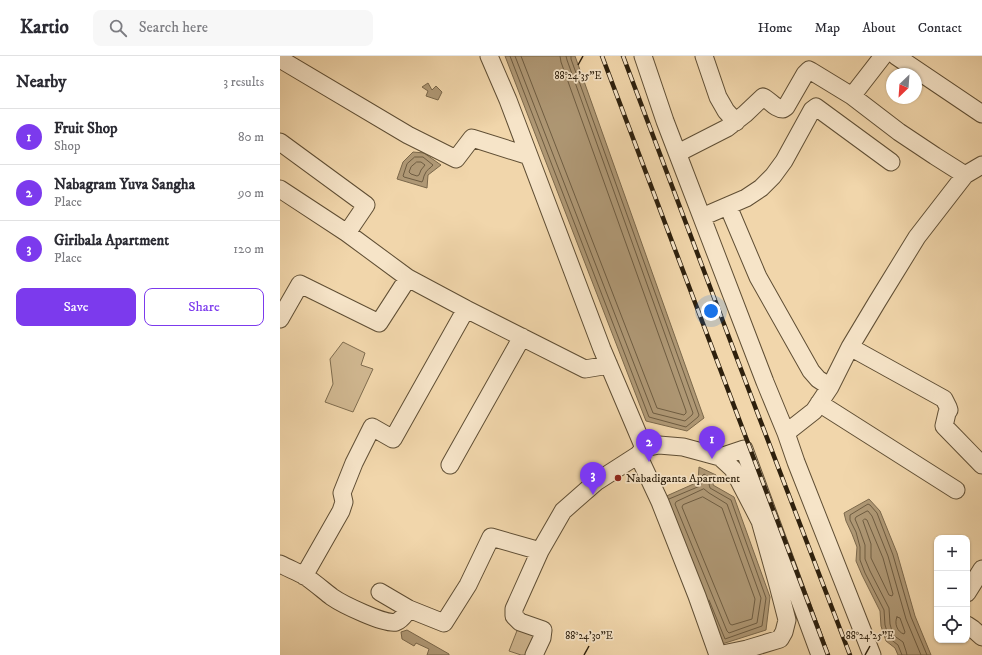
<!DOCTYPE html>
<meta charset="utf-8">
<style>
:root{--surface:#fff;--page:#f7f7f7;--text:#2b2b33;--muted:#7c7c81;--line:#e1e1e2;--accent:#7c3aed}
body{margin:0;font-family:"IM FELL DW Pica",serif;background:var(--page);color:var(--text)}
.controls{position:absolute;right:12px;bottom:12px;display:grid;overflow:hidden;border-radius:8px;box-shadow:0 1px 3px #0004}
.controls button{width:36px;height:36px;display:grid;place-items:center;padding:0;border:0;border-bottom:1px solid var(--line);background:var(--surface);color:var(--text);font:20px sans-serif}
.compass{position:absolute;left:606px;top:12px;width:36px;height:36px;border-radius:50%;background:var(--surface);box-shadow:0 1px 3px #0004;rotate:205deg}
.you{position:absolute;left:431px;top:255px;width:14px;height:14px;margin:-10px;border:3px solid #fff;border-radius:50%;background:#1a73e8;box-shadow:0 0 0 6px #1a73e833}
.badge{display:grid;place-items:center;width:26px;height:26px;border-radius:50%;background:var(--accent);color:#fff;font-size:13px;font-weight:700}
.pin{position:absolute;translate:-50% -33px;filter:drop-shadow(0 1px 2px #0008)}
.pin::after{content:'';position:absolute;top:21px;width:14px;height:12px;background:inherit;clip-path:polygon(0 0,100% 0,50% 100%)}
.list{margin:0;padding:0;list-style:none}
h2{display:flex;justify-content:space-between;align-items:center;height:52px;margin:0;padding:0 16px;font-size:17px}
h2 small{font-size:13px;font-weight:400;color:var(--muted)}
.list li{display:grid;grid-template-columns:26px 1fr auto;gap:12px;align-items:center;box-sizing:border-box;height:56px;padding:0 16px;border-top:1px solid var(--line)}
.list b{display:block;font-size:15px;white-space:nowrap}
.list p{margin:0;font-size:13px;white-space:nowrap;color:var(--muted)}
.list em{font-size:13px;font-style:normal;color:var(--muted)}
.actions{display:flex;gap:8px;padding:12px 16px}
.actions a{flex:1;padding:9px 0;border:1px solid var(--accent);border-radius:8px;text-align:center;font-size:14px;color:var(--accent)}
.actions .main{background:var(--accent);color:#fff}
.icon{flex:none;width:22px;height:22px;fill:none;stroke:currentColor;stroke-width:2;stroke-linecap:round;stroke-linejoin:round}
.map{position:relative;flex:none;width:702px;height:599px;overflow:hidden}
header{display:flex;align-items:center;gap:24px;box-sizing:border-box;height:56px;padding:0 20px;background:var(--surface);border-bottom:1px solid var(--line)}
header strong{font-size:19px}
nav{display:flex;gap:22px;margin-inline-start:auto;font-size:14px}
.search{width:280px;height:36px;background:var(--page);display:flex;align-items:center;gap:10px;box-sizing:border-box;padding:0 14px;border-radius:8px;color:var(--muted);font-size:15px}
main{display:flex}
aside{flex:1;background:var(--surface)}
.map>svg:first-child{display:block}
.green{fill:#d0b790;stroke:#7f6c4e}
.water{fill:#af9875;stroke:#7b684b}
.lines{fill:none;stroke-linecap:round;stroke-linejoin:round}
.shore{stroke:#6e5c41;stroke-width:1}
.minor-casing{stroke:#5f4e34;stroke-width:19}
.minor{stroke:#f6e4c8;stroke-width:17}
.rail-casing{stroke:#2e200d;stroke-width:4.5}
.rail{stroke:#f6e4c8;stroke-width:3;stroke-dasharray:9;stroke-linecap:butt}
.ticks{fill:none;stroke:#2e200d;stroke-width:1.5}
.poi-dot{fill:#8f2418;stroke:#f6e4c8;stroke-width:1.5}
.labels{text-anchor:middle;stroke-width:3.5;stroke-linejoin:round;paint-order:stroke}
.poi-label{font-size:12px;fill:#2e200d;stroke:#f6e4c8;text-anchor:start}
.ticks-label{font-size:10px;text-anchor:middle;fill:#2e200d;stroke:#f6e4c8;stroke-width:3.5;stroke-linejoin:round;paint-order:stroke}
</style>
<header>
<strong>Kartio</strong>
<div class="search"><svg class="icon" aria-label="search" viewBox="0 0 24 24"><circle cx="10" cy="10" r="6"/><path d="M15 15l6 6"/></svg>Search here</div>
<nav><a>Home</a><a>Map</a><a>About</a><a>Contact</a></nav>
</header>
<main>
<aside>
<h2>Nearby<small>3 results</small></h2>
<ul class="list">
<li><span class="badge">1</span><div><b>Fruit Shop</b><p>Shop</p></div><em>80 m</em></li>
<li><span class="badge">2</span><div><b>Nabagram Yuva Sangha</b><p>Place</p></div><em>90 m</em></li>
<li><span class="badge">3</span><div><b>Giribala Apartment</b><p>Place</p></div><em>120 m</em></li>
</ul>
<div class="actions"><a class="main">Save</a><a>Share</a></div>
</aside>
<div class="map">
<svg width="702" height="599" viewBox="0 0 702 599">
<rect width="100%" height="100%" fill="#f1d6ab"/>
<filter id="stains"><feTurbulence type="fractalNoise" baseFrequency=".005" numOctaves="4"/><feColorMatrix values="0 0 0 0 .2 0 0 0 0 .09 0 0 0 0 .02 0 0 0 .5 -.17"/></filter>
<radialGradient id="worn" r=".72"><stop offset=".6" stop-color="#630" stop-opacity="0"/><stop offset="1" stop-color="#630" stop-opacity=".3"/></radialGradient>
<!-- green -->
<path class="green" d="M63 286 85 297 81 309 93 313 73 356 45 346 53 328 50 303Z
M240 567 261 575 257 599H241L229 595Z"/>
<!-- water -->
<path class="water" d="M225 0H295L424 362 407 375 366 365Z
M148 27 152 34 156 30 162 36 158 44 146 40 148 35 142 31Z
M133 96 144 97 161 109 148 119 147 132 117 123 123 106Z
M419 411 436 419 433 429 454 441 490 541 486 574 442 588 382 442 418 426Z
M589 443 600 455 617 497 635 560 651 599H618L615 592 606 585 601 570 600 555 582 519 576 505 577 491 572 478 566 465 564 457Z
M127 574 169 598V599H147L149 593 136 587 134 590 122 583 121 576Z"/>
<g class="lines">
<!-- shore -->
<path class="shore" d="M230 0 369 361 406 371 418 361 419 359 291 3V0
M235 0 373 357 405 365 412 359 413 357 287 4 286 0
M241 0 377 352 404 359 406 357V355L281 6 280 0
M135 101H143L153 109C151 112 146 114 145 118 143 121 144 123 142 126L124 121 123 120 127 108Z
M137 106H141L145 109 141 114 139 119 137 120 131 118 129 116 131 111Z
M424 433 429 437 447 448 481 542 477 567 449 577 447 575 395 448 396 446Z
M423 441 442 452 475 543 472 563 452 569 450 568 402 451 403 449Z
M389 443 420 430 422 427V420L424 418 430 422 429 428 430 432 451 444 486 542 482 570 445 583 429 544
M585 463 587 464 603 502 613 538 612 540 609 539 591 502V488L583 465Z
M617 561 620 562 625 576 624 578C617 576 614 567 617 561Z
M622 599 618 589 609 582 605 569 604 554 585 517 580 504V491L576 476 570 464V459L588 448 590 449 597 457 613 499 631 561 647 599
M627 599 626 595 623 586 613 579 610 568 609 552 590 515 585 503V489L580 475 575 463 576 461 587 455H588L592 460 608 500 626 563 641 599"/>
<defs>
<path id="minor" d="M209 0 228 44 322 293 364 392 379 389 403 391 440 401 464 393 540 599
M363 0 385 65 485 326 506 377 516 406 592 599
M424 0 438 41 446 55 456 66
M616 0 702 58
M0 3 128 79 176 103 192 82 249 100
M572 40 603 0
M0 86 86 149 67 177
M398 97 447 72 465 58 483 41C490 44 495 53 503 53L506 51 525 18 529 14 531 15 572 40 619 76 655 100 685 119
M0 133 67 177 128 222 186 253 305 313 329 309
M448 150 478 221 531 315 538 323 550 331
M422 161 466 142 481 132 493 120 504 105 532 54 536 51 611 106
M0 263 20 228 99 267 128 222
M570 291 664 343 668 351 669 354 667 357 664 370 702 409
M539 347 676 434
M506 377 534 355 550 331 570 291 597 246 637 181 685 119 702 109
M358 399 380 446 417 540 438 599 467 593 500 583 504 576 507 564 498 529 480 465 453 413 440 401
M170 409 242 281
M0 508C8 512 17 516 25 520 35 527 43 534 52 541 62 548 105 569 116 566 122 564 125 558 129 553
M24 520 61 455 64 446 62 437 74 407 92 371 113 383 186 253
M100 536 129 553 164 567 188 529 211 481 260 495 283 455 316 426 358 399 364 392
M687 537 702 513
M687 569 693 573 702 581
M254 599 262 582 263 574 240 566 234 560V553L260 495"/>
</defs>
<!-- minor casing -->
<use href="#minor" class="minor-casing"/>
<!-- minor -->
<use href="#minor" class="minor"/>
<defs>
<path id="rail" d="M322 0 548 599
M343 0 479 361 570 599"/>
</defs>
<!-- rail casing -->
<use href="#rail" class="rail-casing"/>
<!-- rail -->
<use href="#rail" class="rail"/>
</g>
<!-- ticks -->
<path class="ticks" d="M298 9 303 0M304 599 309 590M585 599 590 590"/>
<!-- markers -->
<circle class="poi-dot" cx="338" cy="422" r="4"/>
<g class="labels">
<!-- poi labels -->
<g class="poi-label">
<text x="346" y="426">Nabadiganta Apartment</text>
</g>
</g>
<g class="ticks-label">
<text x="298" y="23">88°24'35"E</text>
<text x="309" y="583">88°24'30"E</text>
<text x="590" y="583">88°24'25"E</text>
</g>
<rect width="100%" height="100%" filter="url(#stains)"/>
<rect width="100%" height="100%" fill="url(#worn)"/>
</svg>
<div class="controls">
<button>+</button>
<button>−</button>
<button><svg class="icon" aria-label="locate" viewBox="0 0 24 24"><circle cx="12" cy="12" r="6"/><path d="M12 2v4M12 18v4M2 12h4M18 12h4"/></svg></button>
</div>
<svg class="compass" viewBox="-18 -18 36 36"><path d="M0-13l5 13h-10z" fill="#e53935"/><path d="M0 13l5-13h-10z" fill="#7c7c81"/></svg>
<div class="you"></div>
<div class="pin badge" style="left:432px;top:403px">1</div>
<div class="pin badge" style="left:369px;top:406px">2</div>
<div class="pin badge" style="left:313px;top:439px">3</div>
</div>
</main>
